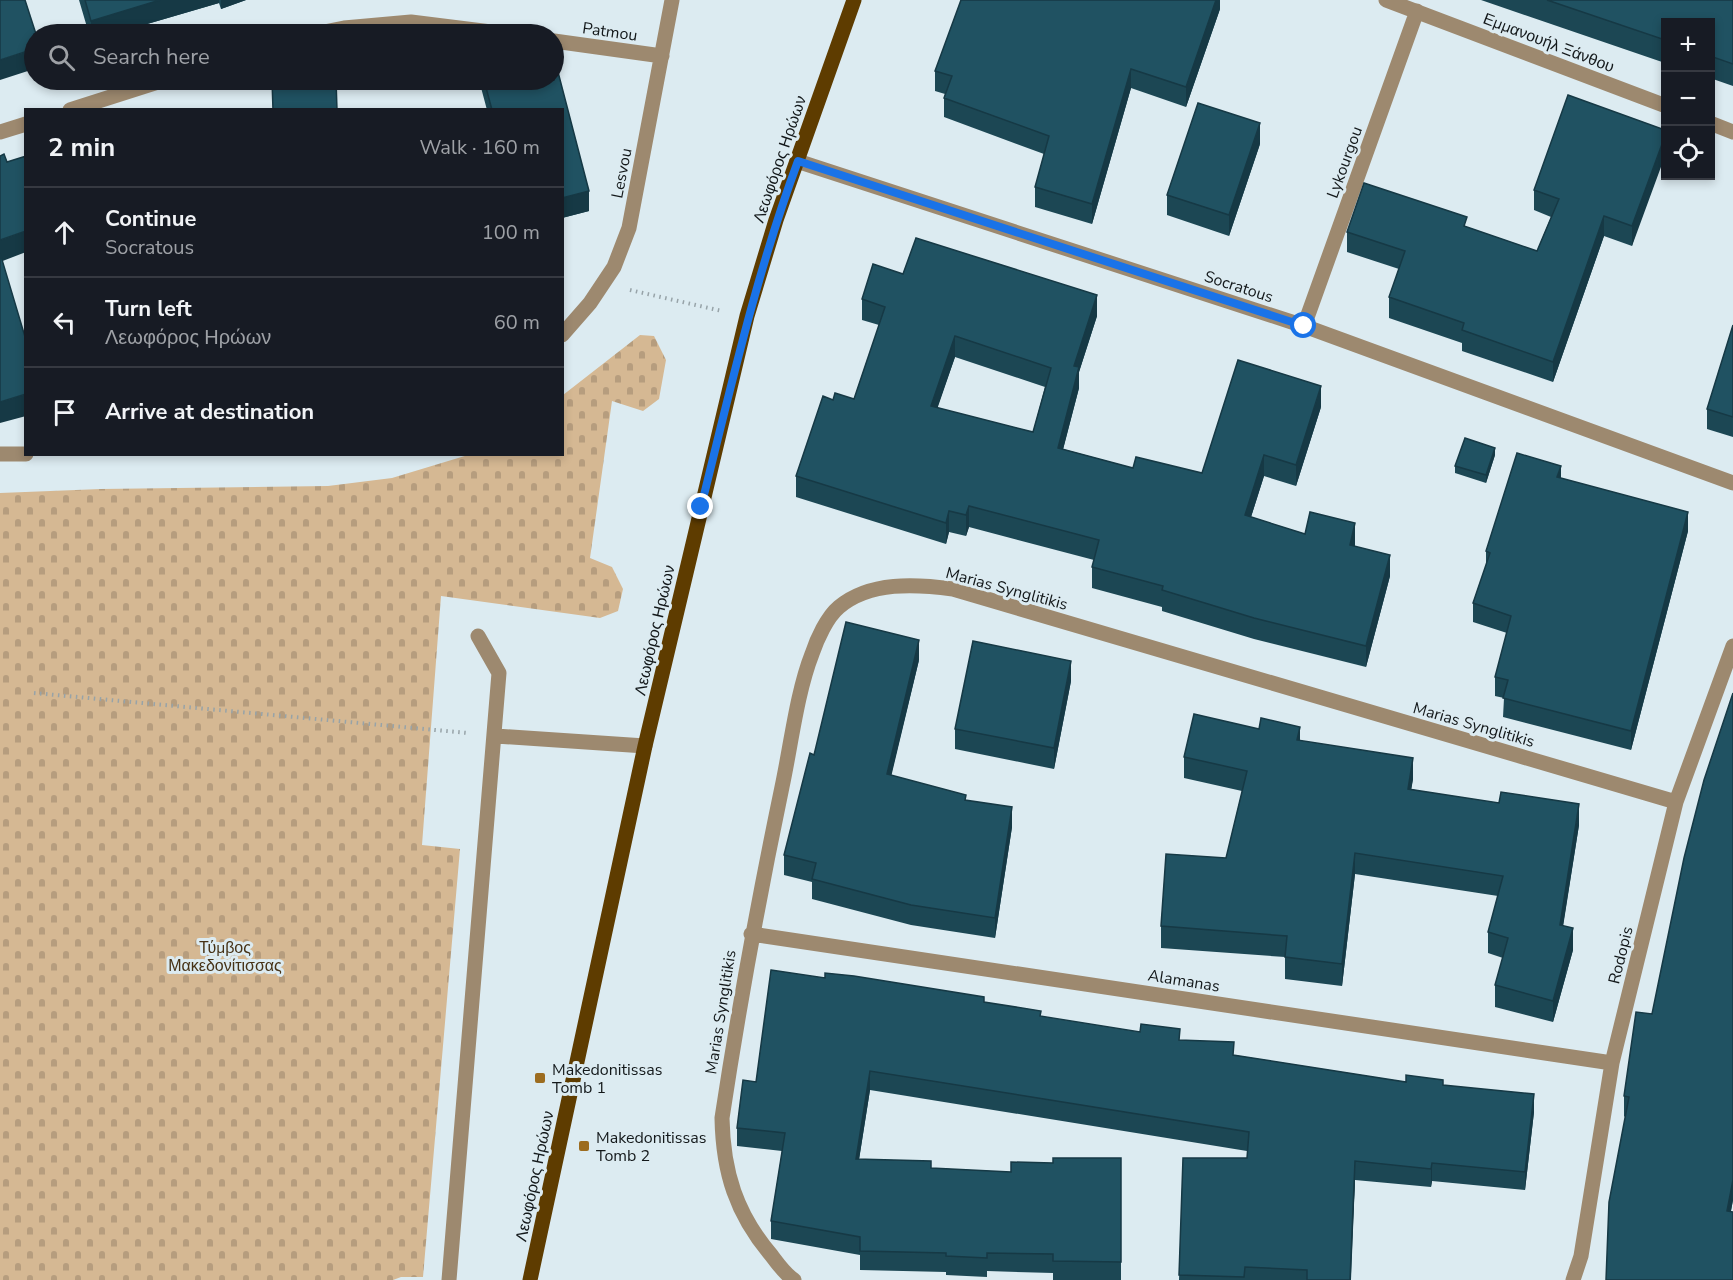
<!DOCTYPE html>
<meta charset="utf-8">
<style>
:root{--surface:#171b24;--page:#20242c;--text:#f1f3f6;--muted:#9ea1a6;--line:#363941}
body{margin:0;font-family:"Nunito Sans",sans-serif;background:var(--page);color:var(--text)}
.controls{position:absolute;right:18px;top:18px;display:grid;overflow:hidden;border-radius:0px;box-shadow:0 3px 9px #0003}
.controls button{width:54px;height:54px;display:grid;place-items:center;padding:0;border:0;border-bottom:2px solid var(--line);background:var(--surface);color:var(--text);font:30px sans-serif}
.stop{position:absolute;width:18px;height:18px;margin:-14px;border:4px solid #1a73e8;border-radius:50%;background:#fff}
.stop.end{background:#1a73e8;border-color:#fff;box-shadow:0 2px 6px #0008}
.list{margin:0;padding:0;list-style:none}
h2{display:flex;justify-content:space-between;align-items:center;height:78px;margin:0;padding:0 24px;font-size:26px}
h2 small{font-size:20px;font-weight:400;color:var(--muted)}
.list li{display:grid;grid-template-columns:39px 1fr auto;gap:18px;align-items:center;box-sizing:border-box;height:90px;padding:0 24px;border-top:2px solid var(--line)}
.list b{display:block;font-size:22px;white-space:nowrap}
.list p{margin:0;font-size:20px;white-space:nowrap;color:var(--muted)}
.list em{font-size:20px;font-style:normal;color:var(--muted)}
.icon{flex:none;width:33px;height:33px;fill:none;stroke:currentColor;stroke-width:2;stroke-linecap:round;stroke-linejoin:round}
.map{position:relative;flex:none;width:1733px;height:1280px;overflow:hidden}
.search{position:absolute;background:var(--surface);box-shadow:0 3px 9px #0003;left:24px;top:24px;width:540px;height:66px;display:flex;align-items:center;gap:15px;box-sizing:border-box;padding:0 21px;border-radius:33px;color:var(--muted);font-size:22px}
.panel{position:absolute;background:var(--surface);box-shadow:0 3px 9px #0003;left:24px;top:108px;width:540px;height:348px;border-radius:0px}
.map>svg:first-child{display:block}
.cemetery{fill:url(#cemetery-stones)}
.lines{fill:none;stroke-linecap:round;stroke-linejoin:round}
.path{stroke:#97a3a8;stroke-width:4;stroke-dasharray:1.5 4.5;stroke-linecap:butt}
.service{stroke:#9d896f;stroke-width:15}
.minor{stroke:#9d896f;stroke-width:15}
.primary{stroke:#5e3c00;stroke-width:15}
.wall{fill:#1c4754;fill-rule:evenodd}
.shaded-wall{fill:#163945}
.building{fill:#205262;stroke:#163945;stroke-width:1.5;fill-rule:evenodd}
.route{stroke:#1a73e8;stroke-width:8}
.poi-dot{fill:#9c6c1f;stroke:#dcebf1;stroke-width:2}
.labels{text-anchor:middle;stroke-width:6;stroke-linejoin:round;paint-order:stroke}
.street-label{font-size:16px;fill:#13181a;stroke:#dcebf1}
.park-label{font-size:16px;fill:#463216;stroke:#dcebf1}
.poi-label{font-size:16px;fill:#13181a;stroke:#dcebf1;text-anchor:start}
</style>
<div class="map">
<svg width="1733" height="1280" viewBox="0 0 1733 1280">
<defs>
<pattern id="cemetery-stones" width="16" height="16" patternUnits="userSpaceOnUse" patternTransform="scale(1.5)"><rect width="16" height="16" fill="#d5b893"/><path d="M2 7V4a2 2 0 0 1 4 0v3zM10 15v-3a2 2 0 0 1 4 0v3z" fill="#b69d7e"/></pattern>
</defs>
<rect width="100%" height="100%" fill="#dcebf1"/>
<!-- cemetery -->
<path class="cemetery" d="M640 335 654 336 666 360 659 399 643 411 612 401 590 558 612 567 623 589 618 611 600 618 441 596 422 845 460 849 423 1277H401L393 1280H0V493L101 489 328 486 392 478 468 455 562 454 563 395Z"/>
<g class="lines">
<!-- path -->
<path class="path" d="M630 290 722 311
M34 693 468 733"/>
<!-- service -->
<path class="service" d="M496 736 645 746
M449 1280 499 673 478 636"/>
<!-- minor -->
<path class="minor" d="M1386 0 1666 106
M314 34 344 28 411 22 507 34
M554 41 662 56
M70 110 164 80
M1710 123 1733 132
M0 132 26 124
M797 161 1304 326 1733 483
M1304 326 1417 11
M562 335 590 303 614 267 629 228 672 0
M0 454H26
M751 934 1612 1063
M794 1280C785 1274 778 1264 772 1256 736 1214 723 1172 722 1118 739 1006 759 897 782 787 791 745 797 692 812 654 817 639 827 617 839 607 870 581 916 584 953 589L1676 802
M1573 1280 1581 1256 1612 1063 1676 802 1733 646"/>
<!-- primary -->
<path class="primary" d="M530 1280 645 746 747 316 776 220 854 0"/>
</g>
<!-- wall -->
<path class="wall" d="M79 0H246L221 9 219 3 113 34H89Z
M1220 0V9L1186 107 1131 88 1092 224 1035 207V187L1044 154 944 117V98L945 94 935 91V71Z
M1481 0H1733V86L1710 78V22H1665V63Z
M558 72 589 191V211L562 218V110H487L479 80H554V73Z
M1665 130 1632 246 1604 236 1553 382 1462 351V343L1389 318V297L1399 269 1347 252V232L1467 227 1537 251 1551 217 1534 210V190Z
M1260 144 1229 236 1167 215V195Z
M903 274 1097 316 1079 372V388L1063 449 1133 468 1202 473 1321 407 1296 486 1264 476 1251 517 1305 534 1355 544V546L1390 576 1366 667 1254 639 1162 611V607L1092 588V567L1094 560 969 527 966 536 949 532 946 544 796 497V476L833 400 854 399 879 325 862 320V299ZM955 357 1045 387 1033 432 937 408Z
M1733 325V437L1707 429V409Z
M1495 455 1486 483 1455 473V466Z
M1561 478 1688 531 1631 750 1503 717 1504 698 1495 696V677L1507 633 1473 622V603L1486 565V551Z
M919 660 891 775 966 800 1012 827 995 938 911 925 812 899V882L784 875V855L814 755Z
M1071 681 1054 769 955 749V729Z
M1733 693V1200L1731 1211 1733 1280 1625 1117 1624 1116V1096L1652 1014Z
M1259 729 1300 740 1413 779 1411 789 1579 825 1563 925 1573 950 1553 1022 1495 1007V985L1503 958 1488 953V932L1498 896 1355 874 1342 986 1285 979V957L1161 948V926L1226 858 1242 791 1184 778V757Z
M825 978 984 1002 1041 1017 1180 1040 1234 1055 1406 1082 1443 1085 1534 1112 1525 1190 1432 1181 1431 1187 1355 1180 1351 1280H1179L1183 1158H1247V1151L870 1090 859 1160 931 1168 1011 1172 1053 1163 1121 1158V1280H1053V1273L987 1271V1277L946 1275V1272L860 1270V1255L771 1239V1221L782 1151 737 1146V1128L756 1082Z"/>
<!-- shaded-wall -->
<path class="shaded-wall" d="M160 0H219V3L113 34H91V21Z
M221 0H246L221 9Z
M1216 0H1220V9L1186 107V87Z
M34 49V69L0 80V60Z
M1131 69V88L1092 224V204Z
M1260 123V144L1229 236V215Z
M1665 136V156L1632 246V226Z
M589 191V211L562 218V198Z
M1604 216V236L1553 382V362Z
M26 231V252L0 262V240Z
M1097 295V316L1079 372V388L1058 469V448L1074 366Z
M955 336V357L931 427V406Z
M1321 386V407L1296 486V465Z
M26 394V416L0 423V402Z
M1495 448V455L1486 483V475Z
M1264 455V476L1245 536V515Z
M1561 466V485L1557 477Z
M969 506V527L966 536V515Z
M949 511V532L946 544V523Z
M1688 512V531L1631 750V731Z
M1355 523V544L1350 566V545Z
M1390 555V576L1366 667V646Z
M919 640V660L887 794V774Z
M1071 661V681L1054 769V748Z
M1300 727V749L1297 740Z
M1413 758V779L1408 810V789Z
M1579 804V825L1560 946V925Z
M1012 807V827L995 938V918Z
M1355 853V874L1342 986V964Z
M1573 928V950L1553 1022V1001Z
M870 1071V1090L856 1178V1159Z
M1534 1094V1112L1525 1190V1172Z
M1355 1161V1180L1350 1280Z
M1432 1163V1181L1431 1187V1169Z
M1733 1180V1200L1727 1231V1211Z"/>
<!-- building -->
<path class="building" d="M0 0H25L36 34H34V49L0 60Z
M85 0H160L91 21Z
M961 0H1216L1186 87 1131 69 1092 204 1035 187 1049 136 944 98 952 76 935 71Z
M1547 0H1733V64L1710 56V22H1665V40Z
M558 72 589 191 562 198V110H492L484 80H554V73Z
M272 80H336L337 110H273Z
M1568 95 1665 130V136L1632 226 1604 216 1553 362 1462 330 1464 323 1389 297 1405 251 1347 232 1364 183 1467 217 1464 226 1537 251 1559 199 1534 190Z
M1198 103 1260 123 1229 215 1167 195Z
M4 154 7 162 26 156V231L0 240V156Z
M916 238 1097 295 1074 366 1079 367 1058 448 1133 468 1136 457 1202 473 1238 360 1321 386 1296 465 1264 455 1245 515 1305 534 1310 512 1355 523 1350 545 1390 555 1366 646 1254 618 1162 590 1163 586 1092 567 1099 540 969 506 966 515 949 511 946 523 796 476 823 396 833 400 835 393 854 399 885 307 862 299 873 264 903 274ZM955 336 1051 368 1033 432 931 406Z
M0 253 26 340V394L0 402Z
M1733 325V417L1707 409Z
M1465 438 1495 448 1486 475 1455 466Z
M1517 453 1561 466 1557 477 1688 512 1631 731 1503 698 1508 680 1495 677 1511 616 1473 603 1490 553 1486 551Z
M846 622 919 640 887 774 966 795 965 800 1012 807 995 918 911 905 812 879 816 863 784 855 810 753 814 755Z
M973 641 1071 661 1054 748 955 729Z
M1733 693V1180L1727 1211 1733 1212V1280H1606L1609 1202 1629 1097 1624 1096 1636 1012 1652 1014 1684 858 1704 780Z
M1194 714 1259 729 1261 718 1300 727 1297 740 1413 758 1408 789 1499 803 1501 792 1579 804 1560 925 1573 928 1553 1001 1495 985 1508 938 1488 932 1503 876 1355 853 1342 964 1285 957 1287 936 1161 926 1166 854 1226 858 1247 771 1184 757Z
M771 970 825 978V973L854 976 984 997V1002L1041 1011 1040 1016 1140 1032 1141 1024 1180 1029 1179 1040 1234 1042 1233 1055 1406 1082V1075L1443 1080V1085L1534 1094 1525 1172 1432 1163 1431 1169 1355 1161 1350 1280H1307V1270L1245 1267 1244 1277 1179 1275 1183 1158H1247L1249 1132 870 1071 856 1159 931 1161V1168L1011 1172V1162L1053 1163V1158H1121V1262L1053 1261V1254L987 1253V1258L946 1256V1253L860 1251V1237L771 1221 785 1133 737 1128 743 1080 756 1082Z"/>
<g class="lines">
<!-- route -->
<path class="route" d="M701 507C730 391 756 274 798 161L1304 326"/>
</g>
<!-- markers -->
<g class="poi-dot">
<rect x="534" y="1072" width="12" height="12" rx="3"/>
<rect x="578" y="1140" width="12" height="12" rx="3"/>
</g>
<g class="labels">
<!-- street labels -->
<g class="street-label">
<text transform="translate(610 31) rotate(8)" y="6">Patmou</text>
<text transform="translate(1549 42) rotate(21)" y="6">Εμμανουήλ Ξάνθου</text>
<text transform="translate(779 159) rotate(-71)" y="6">Λεωφόρος Ηρώων</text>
<text transform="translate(1344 162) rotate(-70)" y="6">Lykourgou</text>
<text transform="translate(621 173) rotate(-79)" y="6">Lesvou</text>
<text transform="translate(1239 286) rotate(18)" y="6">Socratous</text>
<text transform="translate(1007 588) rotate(15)" y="6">Marias Synglitikis</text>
<text transform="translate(654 630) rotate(-77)" y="6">Λεωφόρος Ηρώων</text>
<text transform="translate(1474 724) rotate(16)" y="6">Marias Synglitikis</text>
<text transform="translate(1620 955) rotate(-76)" y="6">Rodopis</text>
<text transform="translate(1184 980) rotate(9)" y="6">Alamanas</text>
<text transform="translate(720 1012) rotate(-81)" y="6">Marias Synglitikis</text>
<text transform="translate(534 1176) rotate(-78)" y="6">Λεωφόρος Ηρώων</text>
</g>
<!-- park labels -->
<g class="park-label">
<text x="225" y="953">Τύμβος<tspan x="225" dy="18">Μακεδονίτισσας</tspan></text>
</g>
<!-- poi labels -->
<g class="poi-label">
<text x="552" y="1075">Makedonitissas<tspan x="552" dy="18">Tomb 1</tspan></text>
<text x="596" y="1143">Makedonitissas<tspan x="596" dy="18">Tomb 2</tspan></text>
</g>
</g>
</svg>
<div class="controls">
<button>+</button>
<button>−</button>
<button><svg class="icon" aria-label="locate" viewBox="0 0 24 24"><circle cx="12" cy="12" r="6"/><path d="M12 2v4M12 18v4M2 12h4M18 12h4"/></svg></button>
</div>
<div class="stop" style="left:1304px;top:326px"></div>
<div class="stop end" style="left:701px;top:507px"></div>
<div class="search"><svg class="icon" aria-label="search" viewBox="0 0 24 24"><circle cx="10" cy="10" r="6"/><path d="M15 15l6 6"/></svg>Search here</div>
<section class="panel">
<h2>2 min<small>Walk · 160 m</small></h2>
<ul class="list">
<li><svg class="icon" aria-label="ahead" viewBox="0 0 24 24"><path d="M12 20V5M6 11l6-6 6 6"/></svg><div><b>Continue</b><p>Socratous</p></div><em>100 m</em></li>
<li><svg class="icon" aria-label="left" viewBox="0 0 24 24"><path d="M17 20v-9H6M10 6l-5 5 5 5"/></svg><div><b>Turn left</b><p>Λεωφόρος Ηρώων</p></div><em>60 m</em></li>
<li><svg class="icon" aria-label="arrive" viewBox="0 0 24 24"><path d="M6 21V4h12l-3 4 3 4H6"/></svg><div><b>Arrive at destination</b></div></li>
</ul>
</section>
</div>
